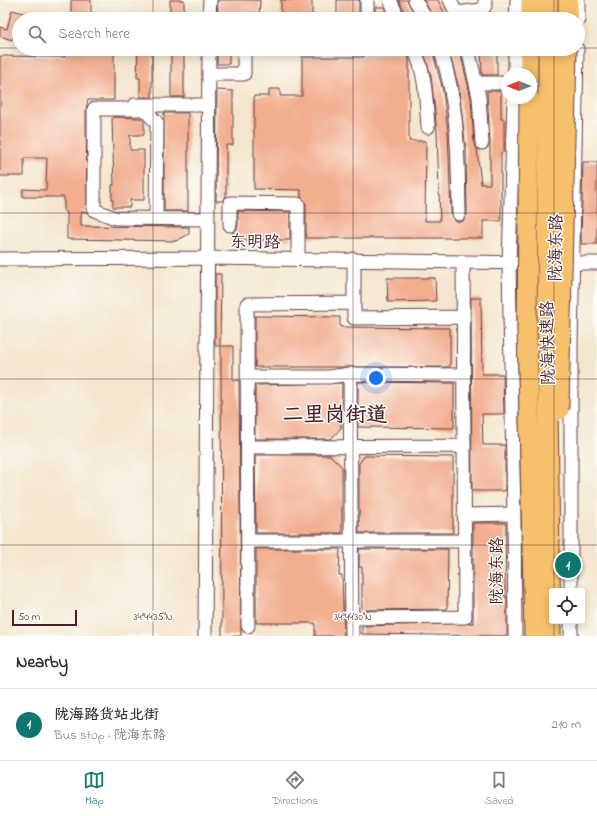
<!DOCTYPE html>
<meta charset="utf-8">
<style>
:root{--surface:#fff;--page:#f7f7f7;--text:#2b2b33;--muted:#7c7c81;--line:#e1e1e2;--accent:#0f766e}
body{margin:0;font-family:"Indie Flower","LXGW WenKai TC",sans-serif;background:var(--page);color:var(--text)}
.controls{position:absolute;right:12px;bottom:12px;display:grid;overflow:hidden;border-radius:4px;box-shadow:0 2px 10px #0003}
.controls button{width:36px;height:36px;display:grid;place-items:center;padding:0;border:0;border-bottom:1px solid var(--line);background:var(--surface);color:var(--text);font:20px sans-serif}
.compass{position:absolute;left:501px;top:68px;width:36px;height:36px;border-radius:50%;background:var(--surface);box-shadow:0 2px 10px #0003;rotate:270deg}
.scale{position:absolute;left:12px;bottom:10px;width:65px;box-sizing:border-box;padding-left:4px;border:2px solid #4a1f2b;border-top:0;font-size:11px;line-height:14px;white-space:nowrap;color:#4a1f2b;-webkit-text-stroke:3px #fdfcf7;paint-order:stroke}
.you{position:absolute;left:376px;top:378px;width:14px;height:14px;margin:-10px;border:3px solid #fff;border-radius:50%;background:#1a73e8;box-shadow:0 0 0 6px #1a73e833}
.badge{display:grid;place-items:center;width:26px;height:26px;border-radius:50%;background:var(--accent);color:#fff;font-size:13px;font-weight:700}
.pin{position:absolute;translate:-50% -50%;border:2px solid #fff;box-shadow:0 1px 4px #0006}
.list{margin:0;padding:0;list-style:none}
h2{display:flex;justify-content:space-between;align-items:center;height:52px;margin:0;padding:0 16px;font-size:17px}
h2 small{font-size:13px;font-weight:400;color:var(--muted)}
.list li{display:grid;grid-template-columns:26px 1fr auto;gap:12px;align-items:center;box-sizing:border-box;height:72px;padding:0 16px;border-top:1px solid var(--line)}
.list b{display:block;font-size:15px;white-space:nowrap}
.list p{margin:0;font-size:13px;white-space:nowrap;color:var(--muted)}
.list em{font-size:13px;font-style:normal;color:var(--muted)}
.icon{flex:none;width:22px;height:22px;fill:none;stroke:currentColor;stroke-width:2;stroke-linecap:round;stroke-linejoin:round}
.map{position:relative;flex:none;width:597px;height:636px;overflow:hidden}
.search{position:absolute;background:var(--surface);box-shadow:0 2px 10px #0003;left:12px;right:12px;top:12px;height:44px;display:flex;align-items:center;gap:10px;box-sizing:border-box;padding:0 14px;border-radius:22px;color:var(--muted);font-size:15px}
.sheet{height:124px;background:var(--surface)}
nav{display:flex;justify-content:space-around;align-items:center;box-sizing:border-box;height:56px;border-top:1px solid var(--line);background:var(--surface);font-size:11px;color:var(--muted)}
nav a{display:grid;justify-items:center;gap:2px}
nav .on{color:var(--accent)}
.map>svg:first-child{display:block}
.building{fill:#f2ae8f}
.lines{fill:none;stroke-linecap:round;stroke-linejoin:round}
.minor-casing{stroke:#643d43;stroke-width:15}
.highway-casing{stroke:#643d43;stroke-width:21}
.minor{stroke:#fff;stroke-width:13}
.highway{stroke:#f7c06c;stroke-width:19}
.highway-bridge-casing{stroke:#643d43;stroke-width:21;stroke-linecap:butt}
.highway-bridge{stroke:#f7c06c;stroke-width:19}
.ticks{fill:none;stroke:#4a1f2b;stroke-width:1;stroke-opacity:0.45}
.labels{text-anchor:middle;stroke-width:3;stroke-linejoin:round;paint-order:stroke}
.street-label{font-size:17px;fill:#4a1f2b;stroke:#fdfcf7}
.district-label{font-size:21px;font-weight:bold;fill:#4a1f2b;stroke:#fdfcf7}
.ticks-label{font-size:10px;text-anchor:middle;fill:#4a1f2b;stroke:#fdfcf7;stroke-width:3;stroke-linejoin:round;paint-order:stroke}
</style>
<div class="map">
<svg width="597" height="636" viewBox="0 0 597 636">
<rect width="100%" height="100%" fill="#fdfcf7"/>
<filter id="ink" filterUnits="userSpaceOnUse"><feTurbulence type="fractalNoise" baseFrequency=".025" numOctaves="2"/><feDisplacementMap in="SourceGraphic" scale="8" xChannelSelector="R" yChannelSelector="G"/><feConvolveMatrix kernelMatrix="1 2 1 2 8 2 1 2 1" color-interpolation-filters="sRGB"/></filter>
<filter id="wash" filterUnits="userSpaceOnUse"><feTurbulence type="fractalNoise" baseFrequency=".012" numOctaves="4" result="noise"/><feDisplacementMap in="SourceGraphic" scale="16" xChannelSelector="R" yChannelSelector="G"/><feGaussianBlur stdDeviation="0.9" result="paint"/><feColorMatrix in="noise" values="0 0 0 0 0 0 0 0 0 0 0 0 0 0 0 0 0 1.4 0 .05"/><feComposite in="paint" operator="in"/></filter>
<g filter="url(#wash)">
<rect width="100%" height="100%" fill="#f4e6ce"/>
<g id="blocks">
<!-- building -->
<path class="building" d="M71 0H91V19H71Z
M170 0H184V19H170Z
M218 0H260L259 19H217Z
M281 0H312V19H281Z
M337 0H359V19H337Z
M399 0H407L417 19H407Z
M424 0H438L447 19H434Z
M375 7H385V19H375Z
M12 10 38 17V19H18L12 40 0 36V27L7 29Z
M65 49H114V100H88L86 109 87 212H81V226L189 227V234L176 241 67 239V212H64V197H23V189L46 190 47 158H24V176H0V56L65 57Z
M138 49H152V97H140V78H137Z
M171 49H184V97H171Z
M217 49H229V64H217Z
M423 49H432L443 91 448 131 451 214 455 221H463L467 214 466 151 459 88 448 49H459L462 60 471 98 474 144 477 149 481 184H490V142L487 91H501V119H504V152H501V221H483V238H306V204L301 197V190L254 189V96H269V89H280V96H302V57H364V54H407L409 58V141H426L425 221H440L437 131 431 76Z
M483 49H497V75H482L481 51Z
M217 90 233 91V145H226V196L222 201H216Z
M164 113H188V211H164Z
M114 117 141 118 144 121V135H130V150H144V200H130V207H113V200H112V185H114L112 118Z
M583 162H597V244H581Z
M238 211 290 212V240H232V233L237 229 238 225Z
M215 274H221L220 346H215Z
M387 278H435L436 301 388 302Z
M471 298H481L482 374H503L504 414H482L483 445H505V491H472Z
M255 316 340 317V327L450 328V367H255Z
M221 346H233V381L239 380 241 636H222Z
M358 382 454 383V428L358 427Z
M342 383 341 428 331 439H255V385Z
M255 455H330L342 467V533H256Z
M365 456 453 457V533H359V463Z
M473 523H506L505 597H507V636L362 634V626L473 623Z
M256 549H340L339 575H342L344 636H315V623H256Z
M359 549H448L447 609 362 610V567H359Z"/>
</g>
</g>
<g filter="url(#ink)">
<use href="#blocks" fill-opacity="0" stroke="#643d43" stroke-width="1"/>
<g class="lines">
<defs>
<path id="minor" d="M367 0V19
M390 0 399 19
M415 0 426 19
M450 0 459 19
M456 13 482 10 485 6V0
M209 19 210 0
M516 19 517 0
M578 20V0
M414 49C426 73 426 101 428 127
M440 49C459 102 458 158 459 214
M468 49 479 97 482 143
M209 74H244V49
M515 74V49
M476 83H507
M514 98 509 264 514 514 515 636
M134 105H208
M156 218 157 123 144 109H94V210L115 218 207 219
M230 225V203L298 204V259
M0 259 207 258 535 263
M555 263H597
M354 303V259
M350 374 352 636
M248 377H329L350 374 462 375
M248 447 463 446
M464 515 514 514
M248 541H464
M571 591V345L577 49
M352 618 465 617 463 262
M571 621V636
M248 626 247 304 354 303V318L462 317
M205 636 209 49"/>
<path id="highway" d="M531 19V0
M548 19V0
M568 19V0
M530 74V49"/>
</defs>
<!-- minor casing -->
<use href="#minor" class="minor-casing"/>
<!-- highway casing -->
<use href="#highway" class="highway-casing"/>
<!-- minor -->
<use href="#minor" class="minor"/>
<!-- highway -->
<use href="#highway" class="highway"/>
<defs>
<path id="highway-bridge" d="M548 49 547 330 551 636
M529 98 527 329 534 636
M559 410 567 49"/>
</defs>
<!-- highway-bridge casing -->
<use href="#highway-bridge" class="highway-bridge-casing"/>
<!-- highway-bridge -->
<use href="#highway-bridge" class="highway-bridge"/>
</g>
</g>
<!-- ticks -->
<path class="ticks" d="M153 0V19M353 0V19M554 0V19M0 48H19M578 48H597M153 49V636M353 49V636M554 49V591M0 213H597M0 379H597M0 545H597M554 621V636"/>
<g class="labels">
<!-- street labels -->
<g class="street-label">
<text transform="translate(255 241) rotate(1)" y="6">东明路</text>
<text transform="translate(555 248) rotate(-89)" y="6">陇海东路</text>
<text transform="translate(547 343) rotate(-91)" y="6">陇海快速路</text>
<text transform="translate(496 571) rotate(-90)" y="6">陇海东路</text>
</g>
<!-- district labels -->
<g class="district-label">
<text x="335" y="421">二里岗街道</text>
</g>
</g>
<g class="ticks-label">
<text x="153" y="620">34°44'35"N</text>
<text x="353" y="620">34°44'30"N</text>
</g>
</svg>
<div class="controls">
<button><svg class="icon" aria-label="locate" viewBox="0 0 24 24"><circle cx="12" cy="12" r="6"/><path d="M12 2v4M12 18v4M2 12h4M18 12h4"/></svg></button>
</div>
<svg class="compass" viewBox="-18 -18 36 36"><path d="M0-13l5 13h-10z" fill="#e53935"/><path d="M0 13l5-13h-10z" fill="#7c7c81"/></svg>
<div class="scale">50 m</div>
<div class="you"></div>
<div class="pin badge" style="left:568px;top:565px">1</div>
<div class="search"><svg class="icon" aria-label="search" viewBox="0 0 24 24"><circle cx="10" cy="10" r="6"/><path d="M15 15l6 6"/></svg>Search here</div>
</div>
<section class="sheet">
<h2>Nearby<small></small></h2>
<ul class="list">
<li><span class="badge">1</span><div><b>陇海路货站北街</b><p>Bus stop · 陇海东路</p></div><em>210 m</em></li>
</ul>
</section>
<nav>
<a class="on"><svg class="icon" aria-label="map" viewBox="0 0 24 24"><path d="M3 6l6-2 6 2 6-2v14l-6 2-6-2-6 2zM9 4v14M15 6v14"/></svg>Map</a>
<a><svg class="icon" aria-label="directions" viewBox="0 0 24 24"><path d="M12 3l9 9-9 9-9-9zM9 14v-3h6M13 9l2 2-2 2"/></svg>Directions</a>
<a><svg class="icon" aria-label="saved" viewBox="0 0 24 24"><path d="M7 4h10v16l-5-4-5 4z"/></svg>Saved</a>
</nav>
